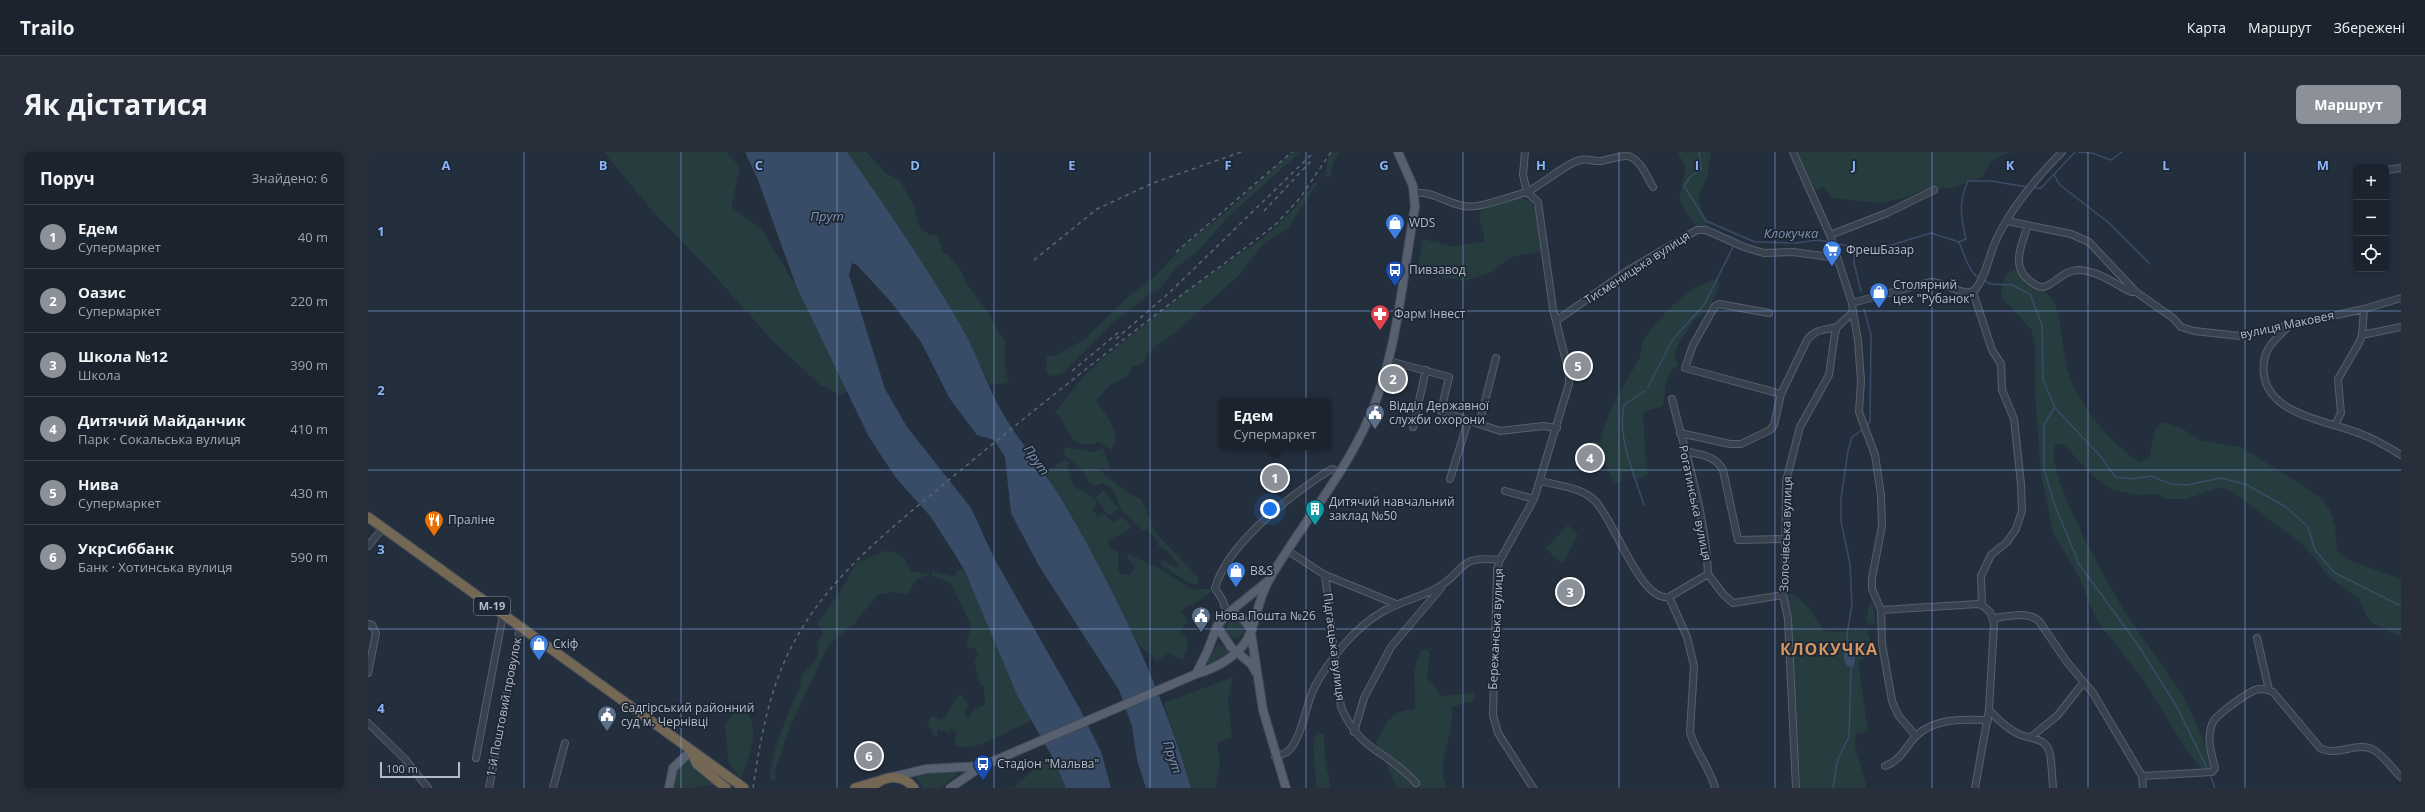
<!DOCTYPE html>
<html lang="uk">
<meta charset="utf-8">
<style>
:root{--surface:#1b232e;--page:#282f3a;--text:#f1f3f6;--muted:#a0a4aa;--line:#39404a;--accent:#8c9099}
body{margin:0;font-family:"Open Sans",sans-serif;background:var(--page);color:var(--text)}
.controls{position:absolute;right:12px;top:12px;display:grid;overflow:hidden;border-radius:6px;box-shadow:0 2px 10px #0003}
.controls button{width:36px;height:36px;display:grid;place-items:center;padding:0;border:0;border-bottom:1px solid var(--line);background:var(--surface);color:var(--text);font:20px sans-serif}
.scale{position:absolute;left:12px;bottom:10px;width:80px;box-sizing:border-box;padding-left:4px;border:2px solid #b4bcc9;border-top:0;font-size:11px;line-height:14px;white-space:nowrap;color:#b4bcc9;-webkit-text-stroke:3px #1d2633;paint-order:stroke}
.you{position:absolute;left:902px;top:357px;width:14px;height:14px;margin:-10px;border:3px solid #fff;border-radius:50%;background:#1a73e8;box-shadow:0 0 0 6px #1a73e833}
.badge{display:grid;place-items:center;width:26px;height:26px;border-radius:50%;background:var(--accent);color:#fff;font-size:13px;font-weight:700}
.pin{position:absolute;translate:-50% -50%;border:2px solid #fff;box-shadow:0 1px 4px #0006}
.popup{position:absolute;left:851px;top:246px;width:112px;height:52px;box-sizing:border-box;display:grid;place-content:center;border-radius:6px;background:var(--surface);filter:drop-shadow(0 1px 3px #0005);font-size:13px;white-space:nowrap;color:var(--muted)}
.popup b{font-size:15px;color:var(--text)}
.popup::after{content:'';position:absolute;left:50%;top:100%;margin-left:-8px;border:8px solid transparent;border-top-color:var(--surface)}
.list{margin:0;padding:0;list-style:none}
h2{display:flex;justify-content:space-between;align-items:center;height:52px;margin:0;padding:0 16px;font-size:17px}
h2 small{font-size:13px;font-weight:400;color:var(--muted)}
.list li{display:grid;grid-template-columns:26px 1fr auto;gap:12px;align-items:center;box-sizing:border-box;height:64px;padding:0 16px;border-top:1px solid var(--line)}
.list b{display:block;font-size:15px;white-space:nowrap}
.list p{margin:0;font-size:13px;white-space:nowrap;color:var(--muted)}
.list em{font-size:13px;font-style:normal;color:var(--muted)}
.icon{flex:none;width:22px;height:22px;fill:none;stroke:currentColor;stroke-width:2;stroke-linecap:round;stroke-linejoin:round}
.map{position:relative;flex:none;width:2033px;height:636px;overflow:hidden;border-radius:6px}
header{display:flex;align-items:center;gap:24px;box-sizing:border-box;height:56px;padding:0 20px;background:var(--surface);border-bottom:1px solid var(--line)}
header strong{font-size:19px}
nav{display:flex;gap:22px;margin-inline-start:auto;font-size:14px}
.intro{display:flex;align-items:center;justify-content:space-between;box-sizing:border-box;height:96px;padding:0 24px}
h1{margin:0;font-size:28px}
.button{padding:10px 18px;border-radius:6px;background:var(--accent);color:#fff;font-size:14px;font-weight:700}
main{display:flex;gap:24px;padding:0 24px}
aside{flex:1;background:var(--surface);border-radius:6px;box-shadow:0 2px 10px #0003}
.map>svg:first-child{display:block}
.green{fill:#263c3f}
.water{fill:#394c67}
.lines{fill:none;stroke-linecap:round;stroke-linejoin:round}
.stream{stroke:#394c67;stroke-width:1.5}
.minor-casing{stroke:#565f6c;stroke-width:8}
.major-casing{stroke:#414a57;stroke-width:10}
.highway-casing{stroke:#434c59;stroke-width:11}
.minor{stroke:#38414e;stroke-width:6}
.major{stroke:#56606e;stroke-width:8}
.highway{stroke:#746855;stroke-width:9}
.rail{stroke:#5a6575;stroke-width:1.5;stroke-dasharray:4 4;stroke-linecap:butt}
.grid{fill:none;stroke:#8ab4f8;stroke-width:1;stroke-opacity:0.55}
.labels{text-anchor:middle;stroke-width:3.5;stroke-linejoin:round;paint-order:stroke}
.shield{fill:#1d2633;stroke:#878f9c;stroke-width:1}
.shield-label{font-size:11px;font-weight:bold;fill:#b4bcc9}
.poi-label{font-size:12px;fill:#b4bcc9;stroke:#1d2633;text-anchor:start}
.street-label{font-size:12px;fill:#b4bcc9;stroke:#1d2633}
.water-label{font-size:13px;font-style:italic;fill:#7c92b1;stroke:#1d2633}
.district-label{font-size:16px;font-weight:bold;letter-spacing:1px;fill:#d59563;stroke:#1d2633}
.grid-label{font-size:13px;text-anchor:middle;font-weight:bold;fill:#8ab4f8;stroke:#1d2633;stroke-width:3.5;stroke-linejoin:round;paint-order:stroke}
</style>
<header>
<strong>Trailo</strong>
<nav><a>Карта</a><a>Маршрут</a><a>Збережені</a></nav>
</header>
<div class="intro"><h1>Як дістатися</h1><a class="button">Маршрут</a></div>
<main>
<aside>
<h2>Поруч<small>Знайдено: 6</small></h2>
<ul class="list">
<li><span class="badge">1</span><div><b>Едем</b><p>Супермаркет</p></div><em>40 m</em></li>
<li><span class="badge">2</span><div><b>Оазис</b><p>Супермаркет</p></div><em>220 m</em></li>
<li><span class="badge">3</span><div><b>Школа №12</b><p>Школа</p></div><em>390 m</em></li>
<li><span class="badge">4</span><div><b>Дитячий Майданчик</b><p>Парк · Сокальська вулиця</p></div><em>410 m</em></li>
<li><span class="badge">5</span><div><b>Нива</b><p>Супермаркет</p></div><em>430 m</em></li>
<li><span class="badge">6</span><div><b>УкрСиббанк</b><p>Банк · Хотинська вулиця</p></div><em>590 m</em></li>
</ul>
</aside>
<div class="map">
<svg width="2033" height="636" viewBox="0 0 2033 636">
<rect width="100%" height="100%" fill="#242f3e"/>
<!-- green -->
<path class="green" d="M236 0H358L372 15 363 55 394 78 429 136 479 239 473 243 452 233 404 188 339 115 286 61Z
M479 0H498L519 22 532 28 546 55 551 74 562 84 569 82 575 101 580 103 592 117 598 130 618 158 634 185 637 190V218L641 231 622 233 594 176 559 119Z
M924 0H932L861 64 831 98 808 116 790 139 783 141 746 170 694 222 682 224 678 219 679 204H687L717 187 760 145 787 124 816 94 857 61Z
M973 0 966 9 962 24 957 25 961 1Z
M1310 0H1343L1339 25 1331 44V50L1339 72 1337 75 1329 74 1315 56 1311 46 1318 17Z
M1429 0H1641L1623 9 1614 25 1587 35 1554 38 1533 47 1512 51 1464 46 1455 35 1447 38Z
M947 30 949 32 920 76 896 91 871 123 808 180 790 192 778 203 777 210 764 215 760 224 743 232 728 248C737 264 756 280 743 298L731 290C700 301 703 275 687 260L717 223 733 208 817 140 898 84 925 58Z
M1151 46 1162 49 1168 59 1175 99 1143 105 1124 120 1096 129 1050 120 1054 87 1086 95 1117 89 1111 63 1114 56Z
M1646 117C1657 124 1683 141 1687 153 1694 171 1694 196 1699 216 1708 250 1742 292 1772 310L1781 306 1788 275 1795 270 1815 277 1831 288 1873 295 1940 337 1954 347 1962 359 1967 373 1969 399 1978 407 2033 427V485L2006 472 1999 465 1991 447 1961 425 1936 393 1863 339 1855 336 1847 337 1818 347H1798L1789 342 1768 343 1744 338 1726 325 1694 291 1688 292C1672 314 1742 435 1757 460 1777 491 1802 521 1820 554 1831 574 1838 596 1844 619L1837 621 1819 599 1778 531 1729 469 1709 421 1685 381 1673 323 1667 242V190L1663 177 1635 147 1633 138 1638 123Z
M1348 127 1352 132 1340 158 1327 167 1312 189 1306 202 1310 213C1296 222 1298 239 1295 254L1275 260 1278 313 1280 323 1268 327 1264 319 1254 321V330H1246L1237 312 1225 313 1215 308 1221 290H1233C1237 263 1251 241 1265 218 1267 213 1272 207 1273 201 1274 197 1272 193 1275 189 1290 166 1320 133 1348 127Z
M698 295 724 300 735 296 742 315 740 318 732 315 730 317C744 328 757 341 773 347L788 381 830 425 831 431 828 433 818 429 792 412 794 408 809 416 810 411 798 398 790 394 791 390 779 377 774 378 753 358 745 337 735 331 726 334C719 329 717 323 712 316 707 309 697 308 695 298Z
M696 308 700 310C701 317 700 325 705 332 711 341 724 340 729 352L724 357 730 365 735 361 745 370 755 365 763 374 759 379 739 389 743 396 750 400V417L753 422 762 423 767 415 759 404 760 402 788 415 824 437H841L844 439 824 454 822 452 813 459 820 469 812 481 819 485 820 498H817V505L814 508 801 501 789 509 770 492 713 383 677 321Z
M736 338 751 357 741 364 727 346Z
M1200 373 1210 383 1195 411 1177 397Z
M517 399C532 399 537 406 543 419L563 422 549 427 540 442 525 440 509 443 486 472 467 487 459 496 421 577 407 619 408 629 402 627C400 609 423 552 432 534L434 524 451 502 449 496 452 485 455 483 454 476 449 472 476 434 488 411Z
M596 417 649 543 664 568 614 592 598 596 586 593 589 581 583 576 582 581 570 577 569 584 565 583 563 576 559 574 563 564 573 568C583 562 582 548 593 543L601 553 596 561 600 566 607 557 617 553 616 534 612 533 606 509 610 503 607 496 598 495 603 473 582 430 564 424V419L587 425 589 418Z
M1420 442 1427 443 1440 455 1456 479 1471 480 1498 476 1506 500 1490 510 1500 579 1488 582 1487 594 1499 636H1432C1431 571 1416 507 1420 442Z
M1505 451 1508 471H1500L1499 466 1501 452Z
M858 477a9 9 0 1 1 18 0a9 9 0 1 1-18 0Z
M852 492 862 499 840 514 839 511 849 493Z
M1053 497 1060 498 1062 503 1059 527 1066 532 1072 544 1106 541V549L1083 555C1089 585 1065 605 1079 636H1029L1008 590C1017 572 1025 557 1047 557L1046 518Z
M865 525 860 547 864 586 849 590 852 612 847 636H823L796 551Z
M373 554C390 568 386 591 379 610 377 617 377 621 372 626L361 612 357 573 367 556Z
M950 581 956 582 957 610 963 636H948L945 587Z
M680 606 686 608 698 636H640L646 635Z
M321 608 350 632 327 636H306L310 615Z
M589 619V623L572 636H555L546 623Z"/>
<!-- water -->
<path class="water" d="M377 0H479C519 57 558 114 593 174 609 201 618 232 634 260 652 291 677 319 695 350 748 440 794 536 823 636H778L769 608 764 574 751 538 671 414 643 361 637 305 626 288 609 283 582 247 553 190 524 151 489 113 484 111 481 123 517 237 539 275 603 356 626 406 712 557 733 600 743 636H698L686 608 649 543 596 417 563 365 528 326 501 285 429 136 390 28Z
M1483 490 1488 495 1486 515 1479 514 1476 508 1475 494Z"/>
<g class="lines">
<!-- stream -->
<path class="stream" d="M1331 0 1333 17 1322 25 1316 34 1338 69 1387 90 1429 91 1449 88 1462 90
M1710 0 1724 1 1743 8 1754 0
M1686 23 1692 33 1741 71 1782 112
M1664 36H1673L1707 0
M1591 90C1596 101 1601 121 1611 126
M1466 91 1503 99 1563 81 1591 90 1598 87C1593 66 1590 50 1600 29H1623L1659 35
M1487 95 1486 111 1493 139
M1615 128 1623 132 1644 133 1662 142 1674 173 1675 228 1687 256 1734 306 1747 325 1764 327 1783 324 1802 332 1819 333 1853 326 1877 332 1918 355 1940 375 1947 398 1967 421 2033 454
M1496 157 1503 183 1502 270 1498 275
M1280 235 1305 187 1336 153 1365 95
M1686 256 1676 273V316L1686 351 1711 412 1770 493 1809 555 1840 618
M1276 353C1266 322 1249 286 1256 253L1277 239
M1480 491 1479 483 1484 452 1482 412 1473 369V347L1480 299 1484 285 1495 277
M1842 623 1847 636
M1465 636 1469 610 1481 584 1483 515"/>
<defs>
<path id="minor" d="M1157 0 1155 23 1159 40C1176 32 1196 12 1212 8 1219 6 1226 10 1233 9 1241 8 1249 4 1258 4 1271 4 1279 25 1285 35
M1425 0 1462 83 1484 151 1485 160 1469 175 1467 181 1461 223 1432 275 1418 329 1417 426 1415 443 1420 467 1428 636
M2018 18 2033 16
M1046 41C1065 39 1078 51 1096 54 1112 57 1142 44 1159 40L1170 50 1185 157 1201 221V232L1166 347 1132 408 1129 417 1125 563 1130 581 1165 636
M1639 69 1703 82 1721 90 1768 140 1805 166 1813 175 1826 179 1872 184 1996 157 2033 146
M1660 73C1654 92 1642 115 1662 129 1666 132 1671 136 1676 135 1688 131 1695 119 1709 118 1729 118 1745 131 1763 140H1768
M1462 83 1519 61 1566 38
M1605 140 1624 198 1633 212 1634 238 1646 267 1653 332 1654 359 1648 377 1639 390 1623 403 1613 424 1614 453
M1484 151 1562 130C1576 129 1595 146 1607 138 1619 123 1621 101 1630 84 1646 52 1669 25 1694 0
M1485 160 1490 188 1493 229 1491 260 1507 303 1513 343 1514 374 1504 426V437L1513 458 1514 492 1524 549 1530 563 1548 584
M1401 161 1351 152 1347 154 1325 193 1317 216 1413 242
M1188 169 1259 119 1329 78H1338L1376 95 1396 101 1425 100 1469 106
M1920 175C1904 190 1893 199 1896 223 1902 264 1962 269 1993 282 2007 287 2020 295 2033 303
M1994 183 2033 175
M1021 209 1081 225 1073 259 1132 279 1175 274 1189 276
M1304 247C1318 304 1338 363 1340 422
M1111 272 1128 206
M1967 273 1973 261 1970 227 1991 191 1994 183 1996 157
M1045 275 1058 218
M1312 281 1362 292H1373L1402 278 1406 273 1413 242 1439 188C1447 177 1457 178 1469 175
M1317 299C1333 303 1347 303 1355 318L1370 388 1417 387
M1082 327 1100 269
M1173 329C1190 334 1214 335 1227 349 1246 367 1272 450 1301 445L1319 485 1326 514 1322 580C1327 600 1342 615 1347 636
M1137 339 1166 347
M0 394 15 376
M920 399 957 423 1028 452
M957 423 973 555C992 600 1020 599 1048 631
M1301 445 1340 422 1355 442 1365 451 1415 443
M1513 458 1609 452 1614 453 1622 460 1626 471 1621 558 1607 636
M859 462 855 449 847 436C860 391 922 344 960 319L964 317 971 320
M1625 466C1640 465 1658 458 1671 469L1699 510 1725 541 1774 624 1775 636
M0 472 4 473 8 481 0 521
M1889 486 1901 538
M1621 558C1630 568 1640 578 1653 583 1664 587 1679 586 1682 602 1684 613 1684 625 1685 636
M0 571 37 607 60 636
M986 580 996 546 1023 495 1073 436
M1663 585 1689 564 1716 530
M907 605C911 603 916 602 919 600 933 590 938 552 946 536 961 508 986 476 1014 460 1031 450 1050 446 1067 437 1100 419 1087 403 1132 408
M108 606 135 463
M1517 614C1532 609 1537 596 1547 585 1565 566 1596 567 1620 568
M1774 624 1844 620 1847 616C1843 601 1838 585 1845 570 1849 562 1878 542 1887 538 1893 536 1899 537 1905 540L1952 596C1969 605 1988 590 2004 597 2016 603 2024 617 2033 625
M121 636 152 475
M185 636 197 591"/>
<path id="major" d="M862 460 874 466 884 478
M849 474 863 495 883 512 887 519
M883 481 895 558 918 636
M828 522 840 498 849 474 859 462 900 429
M524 625 558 617 613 614
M301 636 305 616 323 599
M582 636 614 614 828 522C849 516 875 502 883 479 889 462 892 444 901 428 932 374 975 325 1000 268 1030 202 1034 126 1047 55L1045 34 1030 0"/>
<path id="highway" d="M0 365 376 636
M323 599 329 612 358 636
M487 636 511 629
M504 636C516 622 535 622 546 636"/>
</defs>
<!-- minor casing -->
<use href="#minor" class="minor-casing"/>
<!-- major casing -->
<use href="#major" class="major-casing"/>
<!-- highway casing -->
<use href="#highway" class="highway-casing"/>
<!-- minor -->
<use href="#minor" class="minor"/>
<!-- major -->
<use href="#major" class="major"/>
<!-- highway -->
<use href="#highway" class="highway"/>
<!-- rail -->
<path class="rail" d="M896 59 943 9
M808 100 924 0
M666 108 729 57 785 31 873 0
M748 187 801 141 946 0
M704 219 751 180
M385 636C392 589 401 537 424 494 460 424 524 376 582 327 651 270 720 215 791 160 830 130 871 102 909 71L932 46 963 0"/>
</g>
<!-- grid -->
<path class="grid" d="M156 0V636M313 0V636M469 0V636M626 0V636M782 0V636M938 0V636M1095 0V636M1251 0V636M1407 0V636M1564 0V636M1720 0V636M1877 0V636M0 159H2033M0 318H2033M0 477H2033"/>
<!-- icons -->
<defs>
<symbol id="shop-pin" viewBox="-11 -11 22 30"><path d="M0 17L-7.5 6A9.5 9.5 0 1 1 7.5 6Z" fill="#3f7fe0" stroke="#1d2633"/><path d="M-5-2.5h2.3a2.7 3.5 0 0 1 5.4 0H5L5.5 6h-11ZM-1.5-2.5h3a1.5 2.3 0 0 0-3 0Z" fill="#fff"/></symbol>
<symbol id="supermarket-pin" viewBox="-11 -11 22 30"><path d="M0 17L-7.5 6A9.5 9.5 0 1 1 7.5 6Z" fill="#3f7fe0" stroke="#1d2633"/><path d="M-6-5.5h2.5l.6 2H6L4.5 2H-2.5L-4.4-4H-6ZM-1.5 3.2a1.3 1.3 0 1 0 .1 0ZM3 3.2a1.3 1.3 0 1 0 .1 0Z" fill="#fff"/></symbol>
<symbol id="bus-pin" viewBox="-11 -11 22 30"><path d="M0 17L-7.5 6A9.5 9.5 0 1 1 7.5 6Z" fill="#1a4fb4" stroke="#1d2633"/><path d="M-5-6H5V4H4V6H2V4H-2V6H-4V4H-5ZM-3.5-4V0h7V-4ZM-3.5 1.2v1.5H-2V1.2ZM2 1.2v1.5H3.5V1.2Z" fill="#fff"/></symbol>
<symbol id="pharmacy-pin" viewBox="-11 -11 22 30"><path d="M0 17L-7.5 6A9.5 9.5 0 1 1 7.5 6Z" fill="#e0444e" stroke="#1d2633"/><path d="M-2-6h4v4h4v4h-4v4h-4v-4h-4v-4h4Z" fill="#fff"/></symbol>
<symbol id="civic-pin" viewBox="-11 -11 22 30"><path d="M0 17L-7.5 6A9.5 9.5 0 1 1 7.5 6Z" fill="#5c6f8a" stroke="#1d2633"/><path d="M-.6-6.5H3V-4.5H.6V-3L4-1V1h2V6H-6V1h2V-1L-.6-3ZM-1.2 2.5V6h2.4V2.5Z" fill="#fff"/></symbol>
<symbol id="building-pin" viewBox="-11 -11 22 30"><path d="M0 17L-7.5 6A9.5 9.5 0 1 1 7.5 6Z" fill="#0f9aa8" stroke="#1d2633"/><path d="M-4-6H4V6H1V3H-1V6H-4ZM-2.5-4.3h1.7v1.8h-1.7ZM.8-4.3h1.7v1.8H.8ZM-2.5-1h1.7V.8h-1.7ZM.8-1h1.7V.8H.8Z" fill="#fff"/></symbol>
<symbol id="restaurant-pin" viewBox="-11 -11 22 30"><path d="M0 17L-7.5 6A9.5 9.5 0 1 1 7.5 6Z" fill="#e8710a" stroke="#1d2633"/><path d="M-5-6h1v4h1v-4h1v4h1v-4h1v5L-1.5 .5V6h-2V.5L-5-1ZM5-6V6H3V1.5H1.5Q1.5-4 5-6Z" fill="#fff"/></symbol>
</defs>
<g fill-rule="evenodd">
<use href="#shop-pin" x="1016" y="60" width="22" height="30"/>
<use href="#supermarket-pin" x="1453" y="87" width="22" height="30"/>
<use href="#bus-pin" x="1016" y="107" width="22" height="30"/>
<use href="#shop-pin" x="1500" y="129" width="22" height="30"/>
<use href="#pharmacy-pin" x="1001" y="151" width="22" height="30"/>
<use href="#civic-pin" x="996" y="250" width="22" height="30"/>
<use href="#building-pin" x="936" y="346" width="22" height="30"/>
<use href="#restaurant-pin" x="55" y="357" width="22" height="30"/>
<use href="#shop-pin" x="857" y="408" width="22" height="30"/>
<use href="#civic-pin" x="822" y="453" width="22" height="30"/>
<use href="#shop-pin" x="160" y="481" width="22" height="30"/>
<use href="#civic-pin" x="228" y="552" width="22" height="30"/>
<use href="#bus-pin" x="604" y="601" width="22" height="30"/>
</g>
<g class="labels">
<!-- shield labels -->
<rect class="shield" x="106" y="445" width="36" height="18" rx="3"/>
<g class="shield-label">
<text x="124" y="458">М-19</text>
</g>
<!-- poi labels -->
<g class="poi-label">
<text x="1041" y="75">WDS</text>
<text x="1478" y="102">ФрешБазар</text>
<text x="1041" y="122">Пивзавод</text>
<text x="1525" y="137">Столярний<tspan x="1525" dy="14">цех "Рубанок"</tspan></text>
<text x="1026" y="166">Фарм Інвест</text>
<text x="1021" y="258">Відділ Державної<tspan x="1021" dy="14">служби охорони</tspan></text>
<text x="961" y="354">Дитячий навчальний<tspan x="961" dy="14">заклад №50</tspan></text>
<text x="80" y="372">Праліне</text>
<text x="882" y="423">B&amp;S</text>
<text x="847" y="468">Нова Пошта №26</text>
<text x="185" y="496">Скіф</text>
<text x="253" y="560">Садгірський районний<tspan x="253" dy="14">суд м. Чернівці</tspan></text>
<text x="629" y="616">Стадіон "Мальва"</text>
</g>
<!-- street labels -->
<g class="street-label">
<text transform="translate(1269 116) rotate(-33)" y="4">Тисменицька вулиця</text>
<text transform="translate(1919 173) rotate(-12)" y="4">вулиця Маковея</text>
<text transform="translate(1327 351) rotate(78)" y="4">Рогатинська вулиця</text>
<text transform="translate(1418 382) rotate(-88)" y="4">Золочівська вулиця</text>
<text transform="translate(1128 477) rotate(-87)" y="4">Бережанська вулиця</text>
<text transform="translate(966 495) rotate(83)" y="4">Підгаєцька вулиця</text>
<text transform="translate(136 555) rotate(-79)" y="4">1-й Поштовий провулок</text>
</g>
<!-- water labels -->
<g class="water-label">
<text x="459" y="69">Прут</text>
<text x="1423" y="86">Клокучка</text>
<text transform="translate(669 308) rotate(55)" y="5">Прут</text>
<text transform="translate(805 605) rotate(72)" y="5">Прут</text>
</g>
<!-- district labels -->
<g class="district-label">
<text x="1461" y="503">КЛОКУЧКА</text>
</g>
</g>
<g class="grid-label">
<text x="78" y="18">A</text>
<text x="235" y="18">B</text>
<text x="391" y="18">C</text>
<text x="547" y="18">D</text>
<text x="704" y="18">E</text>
<text x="860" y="18">F</text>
<text x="1016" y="18">G</text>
<text x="1173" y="18">H</text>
<text x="1329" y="18">I</text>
<text x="1486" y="18">J</text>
<text x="1642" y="18">K</text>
<text x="1798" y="18">L</text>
<text x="1955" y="18">M</text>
<text x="13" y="84">1</text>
<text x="13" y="243">2</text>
<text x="13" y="402">3</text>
<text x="13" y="561">4</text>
</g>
</svg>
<div class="controls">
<button>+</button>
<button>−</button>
<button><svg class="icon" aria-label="locate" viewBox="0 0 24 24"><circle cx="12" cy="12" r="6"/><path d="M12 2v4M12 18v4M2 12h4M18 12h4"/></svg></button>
</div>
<div class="scale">100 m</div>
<div class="you"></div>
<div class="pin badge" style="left:907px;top:326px">1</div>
<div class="popup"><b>Едем</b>Супермаркет</div>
<div class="pin badge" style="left:1025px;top:227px">2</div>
<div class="pin badge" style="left:1202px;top:440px">3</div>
<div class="pin badge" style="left:1222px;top:306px">4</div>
<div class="pin badge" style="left:1210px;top:214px">5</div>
<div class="pin badge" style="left:501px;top:604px">6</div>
</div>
</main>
